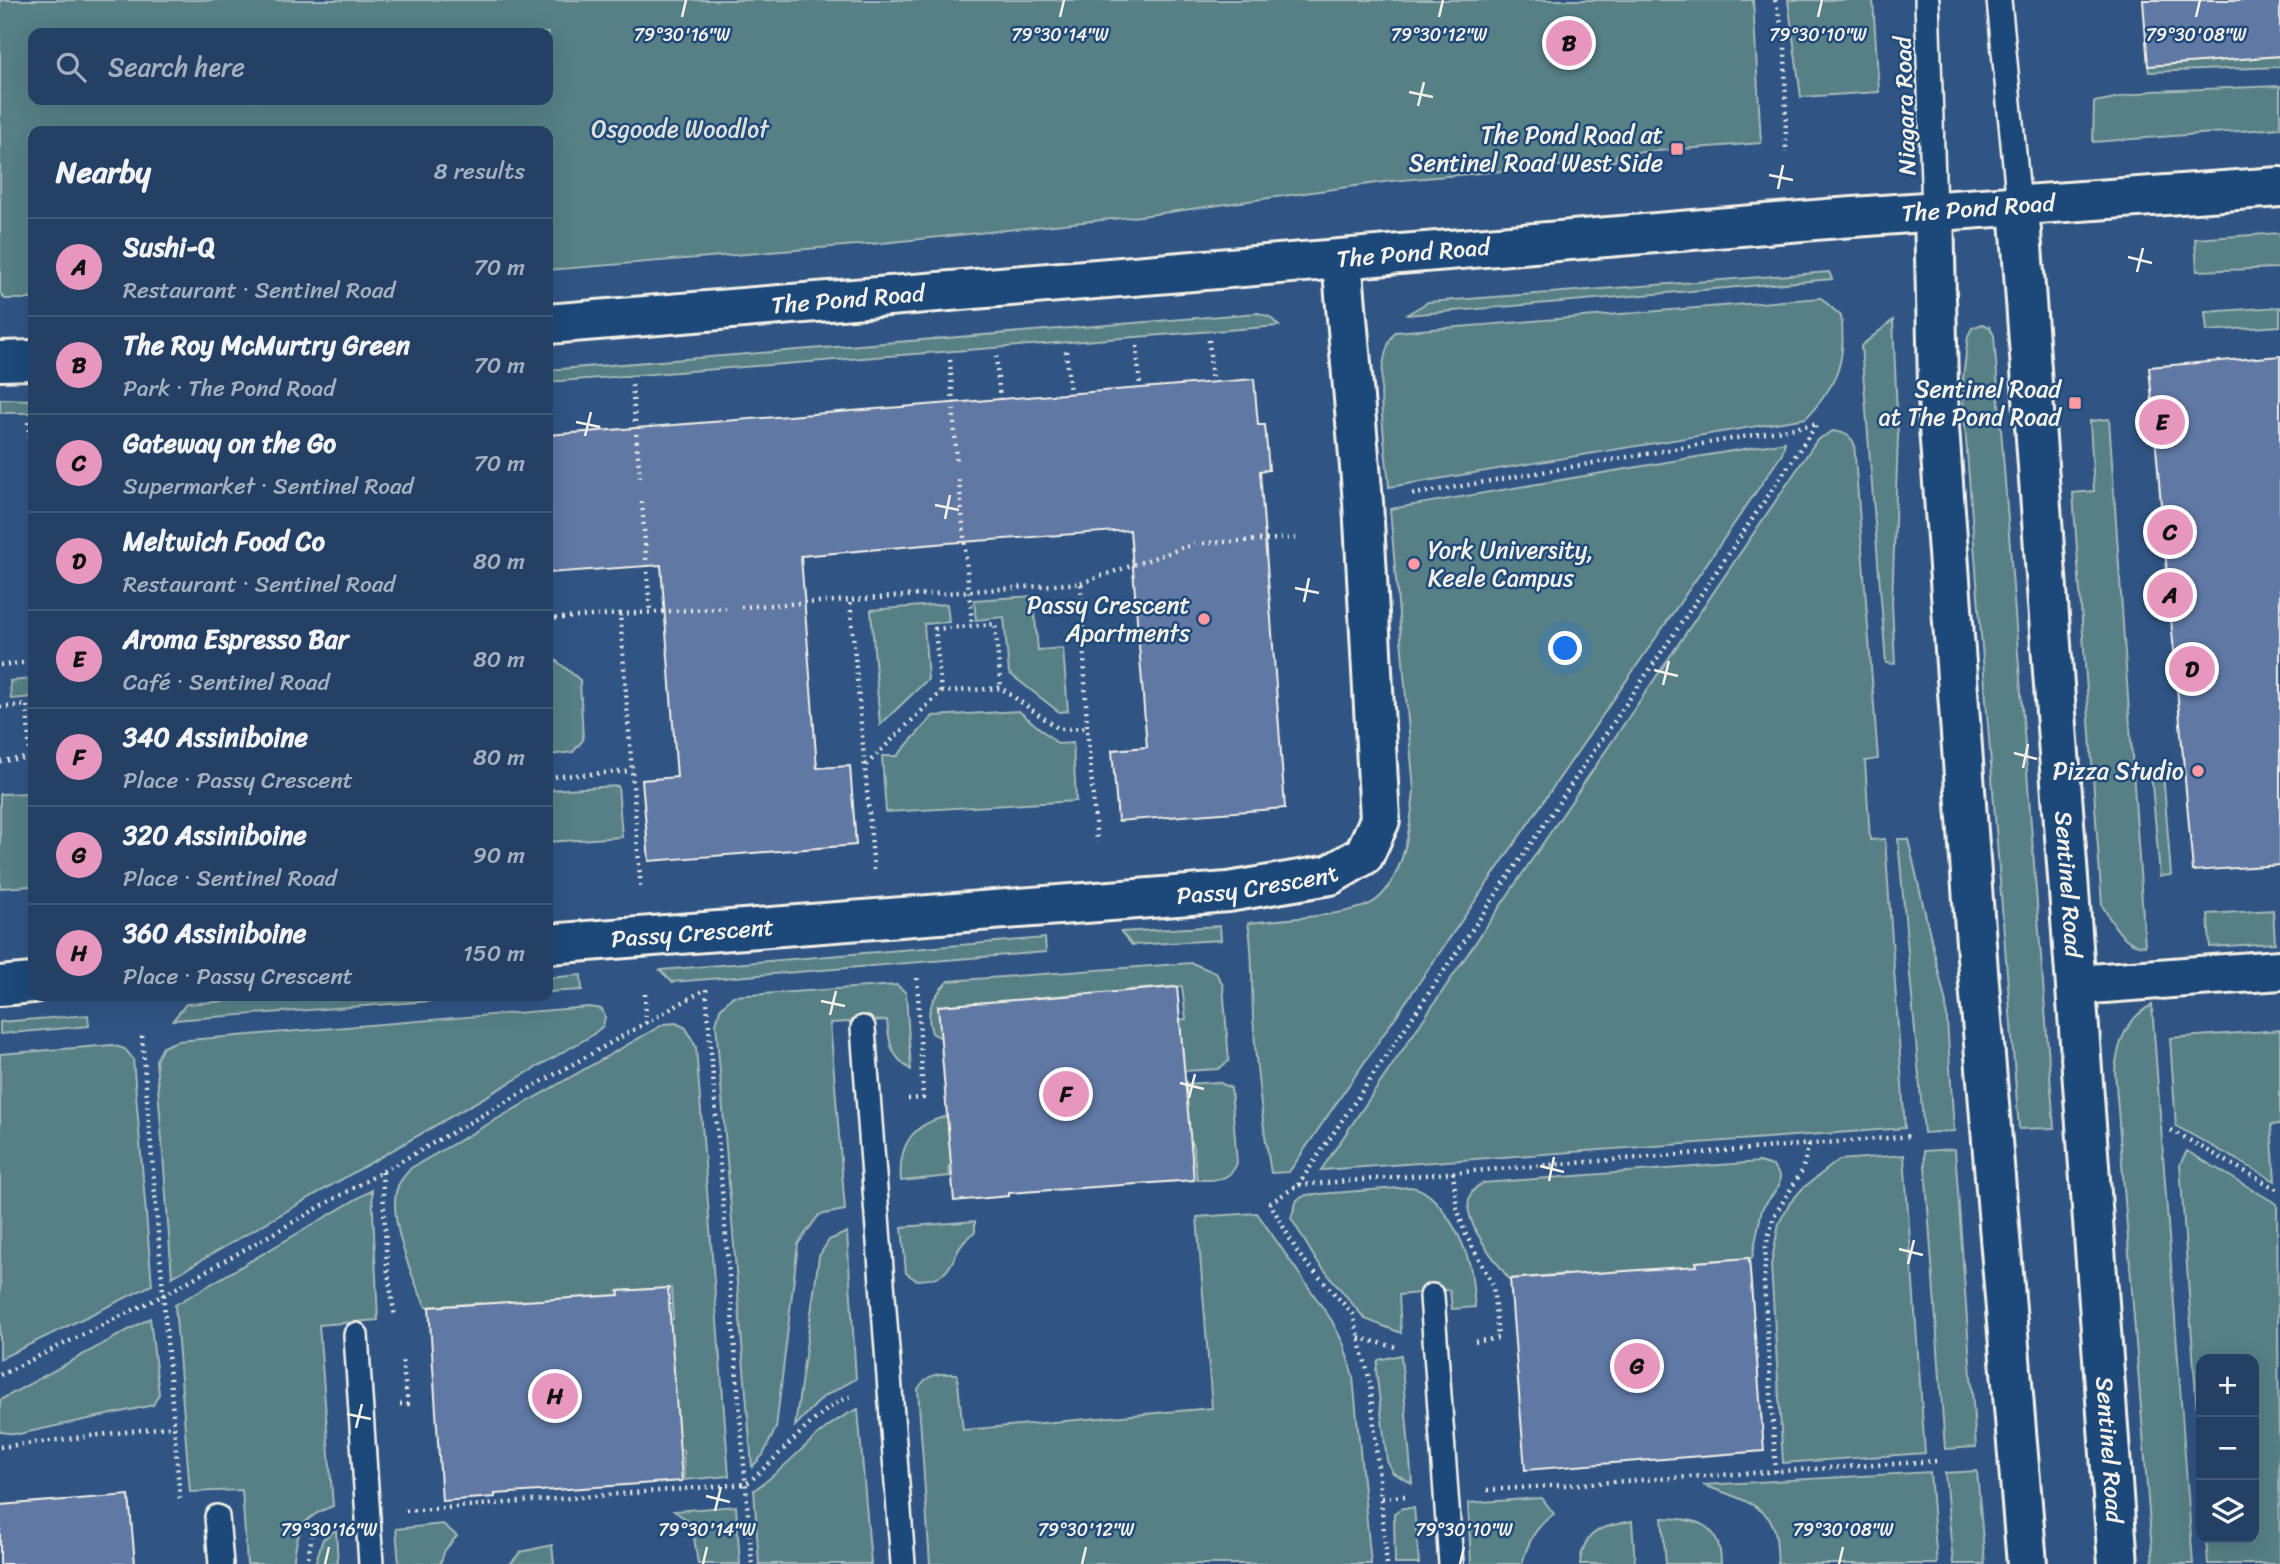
<!DOCTYPE html>
<meta charset="utf-8">
<style>
:root{--surface:#244064;--page:#304b6d;--text:#f1f3f6;--muted:#a3afbf;--line:#415978;--accent:#e797bd}
body{margin:0;font-family:Sriracha,sans-serif;background:var(--page);color:var(--text)}
.controls{position:absolute;right:21px;bottom:21px;display:grid;overflow:hidden;border-radius:14px;box-shadow:0 7px 28px #0002}
.controls button{width:63px;height:63px;display:grid;place-items:center;padding:0;border:0;border-bottom:2px solid var(--line);background:var(--surface);color:var(--text);font:35px sans-serif}
.you{position:absolute;left:1566px;top:649px;width:24px;height:24px;margin:-18px;border:5px solid #fff;border-radius:50%;background:#1a73e8;box-shadow:0 0 0 10px #1a73e833}
.badge{display:grid;place-items:center;width:46px;height:46px;border-radius:50%;background:var(--accent);color:#111;font-size:23px;font-weight:700}
.pin{position:absolute;translate:-50% -50%;border:4px solid #fff;box-shadow:0 2px 7px #0006}
.list{margin:0;padding:0;list-style:none}
h2{display:flex;justify-content:space-between;align-items:center;height:91px;margin:0;padding:0 28px;font-size:30px}
h2 small{font-size:23px;font-weight:400;color:var(--muted)}
.list li{display:grid;grid-template-columns:46px 1fr auto;gap:21px;align-items:center;box-sizing:border-box;height:98px;padding:0 28px;border-top:2px solid var(--line)}
.list b{display:block;font-size:26px;white-space:nowrap}
.list p{margin:0;font-size:23px;white-space:nowrap;color:var(--muted)}
.list em{font-size:23px;font-style:normal;color:var(--muted)}
.icon{flex:none;width:38px;height:38px;fill:none;stroke:currentColor;stroke-width:2;stroke-linecap:round;stroke-linejoin:round}
.map{position:relative;flex:none;width:2280px;height:1564px;overflow:hidden}
.search{position:absolute;background:var(--surface);box-shadow:0 7px 28px #0002;left:28px;top:28px;width:525px;height:77px;display:flex;align-items:center;gap:18px;box-sizing:border-box;padding:0 24px;border-radius:14px;color:var(--muted);font-size:26px}
.panel{position:absolute;background:var(--surface);box-shadow:0 7px 28px #0002;left:28px;top:126px;width:525px;height:875px;border-radius:14px}
.map>svg:first-child{display:block}
.green{fill:#578086;stroke:#a6b8b7;stroke-width:2;fill-rule:evenodd}
.building{fill:#6078a4;stroke:#f4f1e8;stroke-width:2}
.lines{fill:none;stroke-linecap:round;stroke-linejoin:round}
.service-casing{stroke:#f4f1e8;stroke-width:28}
.minor-casing{stroke:#f4f1e8;stroke-width:44}
.tertiary-casing{stroke:#f4f1e8;stroke-width:44}
.path{stroke:#f4f1e8;stroke-width:4.5;stroke-dasharray:2 5;stroke-linecap:butt}
.service{stroke:#1f4a7a;stroke-width:23}
.minor{stroke:#1f4a7a;stroke-width:38}
.tertiary{stroke:#1f4a7a;stroke-width:38}
.ticks{fill:none;stroke:#f4f1e8;stroke-width:2.5}
.poi-dot{fill:#ff9aa2;stroke:#1f4a7a;stroke-width:2.5}
.labels{text-anchor:middle;stroke-width:5;stroke-linejoin:round;paint-order:stroke}
.street-label{font-size:24px;fill:#f4f1e8;stroke:#1f4a7a}
.park-label{font-size:24px;fill:#dce0d9;stroke:#1f4a7a}
.poi-label{font-size:24px;fill:#f4f1e8;stroke:#1f4a7a;text-anchor:end}
.ticks-label{font-size:18px;text-anchor:middle;fill:#f4f1e8;stroke:#1f4a7a;stroke-width:5;stroke-linejoin:round;paint-order:stroke}
</style>
<div class="map">
<svg width="2280" height="1564" viewBox="0 0 2280 1564">
<rect width="100%" height="100%" fill="#305585"/>
<filter id="ink" filterUnits="userSpaceOnUse"><feTurbulence type="fractalNoise" baseFrequency=".0143" numOctaves="2"/><feDisplacementMap in="SourceGraphic" scale="14" xChannelSelector="R" yChannelSelector="G"/><feConvolveMatrix kernelMatrix="1 2 1 2 8 2 1 2 1" color-interpolation-filters="sRGB"/></filter>
<g filter="url(#ink)">
<!-- green -->
<path class="green" d="M0 0H1753L1761 143 1617 154 1615 161 1391 181 1141 216 882 243 548 270V131H33V299H5L0 293ZM548 33V100H33V33Z
M1788 0H1873L1879 92 1801 97Z
M2280 56V67L2149 72 2148 66Z
M2280 86V128L2093 142 2094 102 2152 91Z
M2280 233V268L2197 271 2195 239Z
M1829 272 1832 279 1406 315 1428 302Z
M1821 298 1841 316C1847 361 1837 385 1806 418L1389 487C1386 445 1370 366 1395 332Z
M2280 307V326L2207 331 2205 312Z
M1258 313 1270 317 1279 326 548 382V370Z
M1893 320 1898 437 1892 604 1895 664 1886 663 1861 346Z
M1982 324 1990 327 1994 336 2054 1128 2019 1129 1962 387 1968 336 1972 328Z
M0 399 33 400V413H0Z
M2109 419 2145 946C2123 946 2112 922 2102 905L2073 493 2094 491 2090 421Z
M1833 431 1847 434 1854 443 1878 759 1865 761 1870 840 1885 839 1905 1128 1321 1170 1817 440Z
M1785 442 1782 454 1289 1172 1271 1173C1262 1121 1256 1069 1253 1016 1251 985 1254 954 1248 923 1278 919 1354 916 1375 901 1404 880 1411 823 1414 791L1390 509Z
M1033 596 1038 650 1063 648 1068 711 1059 712 1009 673 1004 617 976 620 974 600Z
M947 604 949 622 924 624 928 679 880 725 871 610Z
M548 658H553L580 680 583 740 573 752 548 755Z
M33 679V697L11 699 10 681Z
M1019 711 1058 744 1073 743 1076 801 886 812 882 756H897L933 716Z
M2163 772 2171 875 2160 876 2151 773Z
M618 786 622 837 548 842 549 790Z
M33 793V886L0 888V794Z
M1898 839H1908L1946 1004 1954 1131 1924 1133Z
M2273 910 2275 943 2210 947 2208 914Z
M1220 926 1221 940 1132 945 1121 932Z
M1045 938 1046 952 672 982 660 970Z
M1192 963 1216 973 1223 985 1229 1061 1218 1069 1184 1071 1174 1020 1186 1019 1182 986 1128 990V999L1089 1002 1087 993 1033 998 1034 1006 991 1002 939 1006 941 1038 932 1033C924 1011 933 997 948 981Z
M581 975 582 990 548 992V978Z
M897 985 906 993 911 1070C891 1056 889 1044 887 1020L830 1023 845 1210 819 1215 798 1244 776 1428 763 1455 752 1467 716 1024 720 1009 733 996Z
M301 996H499L173 1020 186 1004Z
M2152 1005 2193 1564H2153L2115 1071C2118 1043 2126 1018 2152 1005Z
M589 1007 602 1009 605 1017 603 1026 591 1036 172 1277 156 1060 163 1047 177 1041Z
M88 1015 89 1026 0 1034V1022Z
M676 1023 686 1028 696 1047 729 1476 684 1480 683 1450H672L663 1320 673 1319 671 1288 619 1291V1302C571 1298 529 1299 481 1311L480 1303 426 1307C413 1280 386 1215 398 1186 400 1180 407 1173 411 1168L664 1024Z
M2280 1030V1124L2271 1125 2275 1181 2176 1126 2170 1038Z
M112 1045 125 1049 133 1059 152 1285 0 1359V1054Z
M1218 1082 1231 1088 1237 1163C1230 1182 1214 1180 1197 1180L1193 1144H1187L1186 1084Z
M948 1116 960 1165 949 1166 950 1176 901 1181C898 1145 912 1124 948 1116Z
M1955 1149 1976 1447 1945 1449 1924 1151Z
M2187 1151 2277 1204 2280 1564H2208L2206 1538H2254V1359H2201V1470L2180 1164Z
M1904 1155 1925 1453 1783 1463 1771 1265 1779 1223 1789 1204 1803 1188 1839 1160Z
M1759 1162 1773 1166 1780 1176 1779 1186 1762 1209 1752 1258 1697 1262V1274C1648 1267 1614 1271 1566 1283L1565 1274 1509 1279C1494 1258 1444 1203 1483 1183Z
M1411 1187C1438 1190 1462 1238 1469 1262 1473 1276 1473 1292 1475 1307L1452 1309 1450 1290 1399 1295 1401 1333 1365 1319 1316 1260 1291 1218 1297 1200 1306 1195Z
M372 1190 378 1320 319 1325 333 1506C299 1518 298 1531 293 1564H247L242 1490 190 1492 175 1305Z
M1257 1213 1332 1321 1344 1345 1353 1377 1371 1564H930L918 1389C927 1373 940 1373 957 1374L963 1430 1212 1408 1197 1217Z
M975 1221V1232C944 1254 962 1280 916 1280L906 1273 902 1227Z
M847 1232 856 1379 823 1397 795 1426 819 1256 829 1240Z
M150 1318 159 1394 153 1405 19 1434 0 1432V1400Z
M1401 1355 1412 1483 1393 1473 1387 1461 1376 1370 1378 1360Z
M858 1409 871 1564H759L754 1490C791 1466 817 1426 858 1409Z
M1977 1471 1985 1564H1953L1945 1473Z
M1930 1472 1937 1564H1778C1777 1553 1777 1541 1775 1531 1768 1503 1726 1494 1703 1485Z
M1542 1498 1554 1514C1535 1527 1528 1542 1522 1564H1471L1468 1503Z
M736 1506 740 1564H698L692 1523 674 1511Z
M1403 1508H1414L1419 1564H1395L1394 1513Z
M1662 1518C1697 1519 1721 1523 1721 1564H1666Z
M1632 1521 1635 1564H1580C1583 1530 1602 1527 1632 1521Z
M443 1524 457 1536 445 1550 440 1564H399L396 1529Z
M336 1530 338 1564H315L323 1539Z
M552 1545 554 1564H510L521 1552Z"/>
<!-- building -->
<path class="building" d="M2143 0H2280V56L2148 66Z
M2280 356V865L2193 871 2149 367Z
M1254 379 1258 425H1265L1269 470 1260 471 1285 808 1118 821 1112 750 1147 747 1130 530 947 543 801 556 817 768 850 766 856 845 649 861 642 780 677 777 661 565 548 573V435Z
M1177 987 1194 1180 1009 1193V1196L954 1201 938 1006Z
M1749 1258 1764 1451 1525 1470 1510 1279 1697 1266 1696 1262Z
M668 1288 682 1481 495 1494V1497L442 1501 429 1307 619 1295 618 1291Z
M129 1495 135 1564H0V1505Z"/>
<g class="lines">
<defs>
<path id="service" d="M1927 0 1934 211
M1999 0 2019 205
M863 1028 903 1564
M1432 1296 1451 1564
M356 1335 371 1564
M217 1517 221 1564"/>
<g id="minor">
<path id="s1" d="M548 944 1228 892 1330 875 1364 855 1380 820 1363 502 1342 260"/>
<path d="M2077 985 2280 970"/>
<path d="M0 986 33 983"/>
</g>
<g id="tertiary">
<path id="s2" d="M2019 205 2118 1564"/>
<path d="M1934 211 1939 427 1978 971 2027 1564"/>
<path id="s3" d="M548 324 1839 218 2280 187"/>
<path d="M0 361 33 360"/>
</g>
</defs>
<!-- service casing -->
<use href="#service" class="service-casing"/>
<!-- minor casing -->
<use href="#minor" class="minor-casing"/>
<!-- tertiary casing -->
<use href="#tertiary" class="tertiary-casing"/>
<!-- path -->
<path class="path" d="M1775 0 1785 40 1786 153
M1209 340 1212 383
M1137 346 1140 388
M1066 351 1070 393
M996 356 1000 399
M950 360 957 463
M632 385 640 479
M28 422 33 475
M959 480 972 625
M642 502 650 612
M1203 543 1298 538
M1081 583 1194 544
M741 607 850 600
M620 614 726 608
M548 619 620 614 641 890
M0 665 33 662
M941 692 935 629 995 624 1001 688
M0 707 27 705 30 758
M0 761 33 757
M866 765 941 692 1001 688 1059 729 1087 728
M548 777 632 771
M874 870 850 600 1081 583 1087 728 1097 843
M645 994 646 1023
M142 1036 180 1499
M908 1099 923 1098 917 974
M2171 1130 2280 1191
M382 1172 387 1266 395 1318
M1453 1172 1457 1208 1465 1233 1493 1285 1498 1338 1474 1342
M1298 1185 1817 424 1410 495
M1359 1338 1396 1347
M0 1375 164 1295 706 989 752 1564
M400 1404H408L402 1361
M0 1447 174 1426
M1776 1472 1764 1283 1766 1245 1774 1216 1802 1171 1809 1144
M1487 1490 1937 1461
M1382 1498 1405 1496
M406 1511 746 1484C773 1464 822 1404 850 1397
M307 1564 313 1530 329 1525
M1387 1564 1370 1382 1353 1314 1299 1255 1270 1203 1298 1185 1913 1136"/>
<!-- service -->
<use href="#service" class="service"/>
<!-- minor -->
<use href="#minor" class="minor"/>
<!-- tertiary -->
<use href="#tertiary" class="tertiary"/>
</g>
</g>
<!-- ticks -->
<path class="ticks" d="M682 17 686 0M1060 17 1064 0M1439 17 1443 0M1818 17 1822 0M2196 17 2200 0M1409 92 1433 97M1418 106 1424 82M1769 175 1793 180M1778 189 1783 165M2128 257 2152 263M2137 272 2143 248M576 422 600 427M585 436 591 412M935 505 959 510M945 519 950 495M1295 588 1319 593M1304 602 1309 578M1654 670 1678 676M1663 685 1669 661M2014 753 2037 759M2023 768 2028 744M821 1001 845 1006M830 1015 836 991M1180 1083 1204 1089M1189 1098 1195 1074M1540 1166 1564 1172M1549 1181 1554 1157M1899 1249 1923 1255M1908 1264 1914 1240M347 1414 371 1419M356 1428 362 1404M706 1496 730 1502M715 1511 721 1487M325 1564 329 1547M703 1564 707 1547M1082 1564 1086 1547M1460 1564 1464 1547M1839 1564 1843 1547"/>
<!-- markers -->
<g class="poi-dot">
<rect x="1670" y="142" width="14" height="14" rx="3.5"/>
<rect x="2068" y="396" width="14" height="14" rx="3.5"/>
<circle cx="1414" cy="564" r="7"/>
<circle cx="1204" cy="619" r="7"/>
<circle cx="2198" cy="771" r="7"/>
</g>
<g class="labels">
<!-- street labels -->
<g class="street-label">
<text transform="translate(1905 106) rotate(-92)" y="8">Niagara Road</text>
<text dy="8" stroke="none"><textPath href="#s3" startOffset="1435">The Pond Road</textPath></text>
<text dy="8" stroke="none"><textPath href="#s3" startOffset="868">The Pond Road</textPath></text>
<text dy="8" stroke="none"><textPath href="#s3" startOffset="301">The Pond Road</textPath></text>
<text dy="8" stroke="none"><textPath href="#s1" startOffset="712">Passy Crescent</textPath></text>
<text dy="8" stroke="none"><textPath href="#s2" startOffset="681">Sentinel Road</textPath></text>
<text dy="8" stroke="none"><textPath href="#s1" startOffset="145">Passy Crescent</textPath></text>
<text dy="8" stroke="none"><textPath href="#s2" startOffset="1248">Sentinel Road</textPath></text>
</g>
<!-- park labels -->
<g class="park-label">
<text x="680" y="137">Osgoode Woodlot</text>
</g>
<!-- poi labels -->
<g class="poi-label">
<text x="1663" y="143">The Pond Road at<tspan x="1663" dy="28">Sentinel Road West Side</tspan></text>
<text x="2061" y="397">Sentinel Road<tspan x="2061" dy="28">at The Pond Road</tspan></text>
<text x="1428" y="558" text-anchor="start">York University,<tspan x="1428" dy="28">Keele Campus</tspan></text>
<text x="1190" y="613">Passy Crescent<tspan x="1190" dy="28">Apartments</tspan></text>
<text x="2184" y="779">Pizza Studio</text>
</g>
</g>
<g class="ticks-label">
<text x="682" y="41">79°30'16"W</text>
<text x="1060" y="41">79°30'14"W</text>
<text x="1439" y="41">79°30'12"W</text>
<text x="1818" y="41">79°30'10"W</text>
<text x="2196" y="41">79°30'08"W</text>
<text x="329" y="1536">79°30'16"W</text>
<text x="707" y="1536">79°30'14"W</text>
<text x="1086" y="1536">79°30'12"W</text>
<text x="1464" y="1536">79°30'10"W</text>
<text x="1843" y="1536">79°30'08"W</text>
</g>
</svg>
<div class="controls">
<button>+</button>
<button>−</button>
<button><svg class="icon" aria-label="layers" viewBox="0 0 24 24"><path d="M12 4l9 5-9 5-9-5zM3 14l9 5 9-5"/></svg></button>
</div>
<div class="you"></div>
<div class="pin badge" style="left:2170px;top:595px">A</div>
<div class="pin badge" style="left:1569px;top:43px">B</div>
<div class="pin badge" style="left:2170px;top:532px">C</div>
<div class="pin badge" style="left:2192px;top:669px">D</div>
<div class="pin badge" style="left:2162px;top:422px">E</div>
<div class="pin badge" style="left:1066px;top:1094px">F</div>
<div class="pin badge" style="left:1637px;top:1366px">G</div>
<div class="pin badge" style="left:555px;top:1396px">H</div>
<div class="search"><svg class="icon" aria-label="search" viewBox="0 0 24 24"><circle cx="10" cy="10" r="6"/><path d="M15 15l6 6"/></svg>Search here</div>
<section class="panel">
<h2>Nearby<small>8 results</small></h2>
<ul class="list">
<li><span class="badge">A</span><div><b>Sushi-Q</b><p>Restaurant · Sentinel Road</p></div><em>70 m</em></li>
<li><span class="badge">B</span><div><b>The Roy McMurtry Green</b><p>Park · The Pond Road</p></div><em>70 m</em></li>
<li><span class="badge">C</span><div><b>Gateway on the Go</b><p>Supermarket · Sentinel Road</p></div><em>70 m</em></li>
<li><span class="badge">D</span><div><b>Meltwich Food Co</b><p>Restaurant · Sentinel Road</p></div><em>80 m</em></li>
<li><span class="badge">E</span><div><b>Aroma Espresso Bar</b><p>Café · Sentinel Road</p></div><em>80 m</em></li>
<li><span class="badge">F</span><div><b>340 Assiniboine</b><p>Place · Passy Crescent</p></div><em>80 m</em></li>
<li><span class="badge">G</span><div><b>320 Assiniboine</b><p>Place · Sentinel Road</p></div><em>90 m</em></li>
<li><span class="badge">H</span><div><b>360 Assiniboine</b><p>Place · Passy Crescent</p></div><em>150 m</em></li>
</ul>
</section>
</div>
